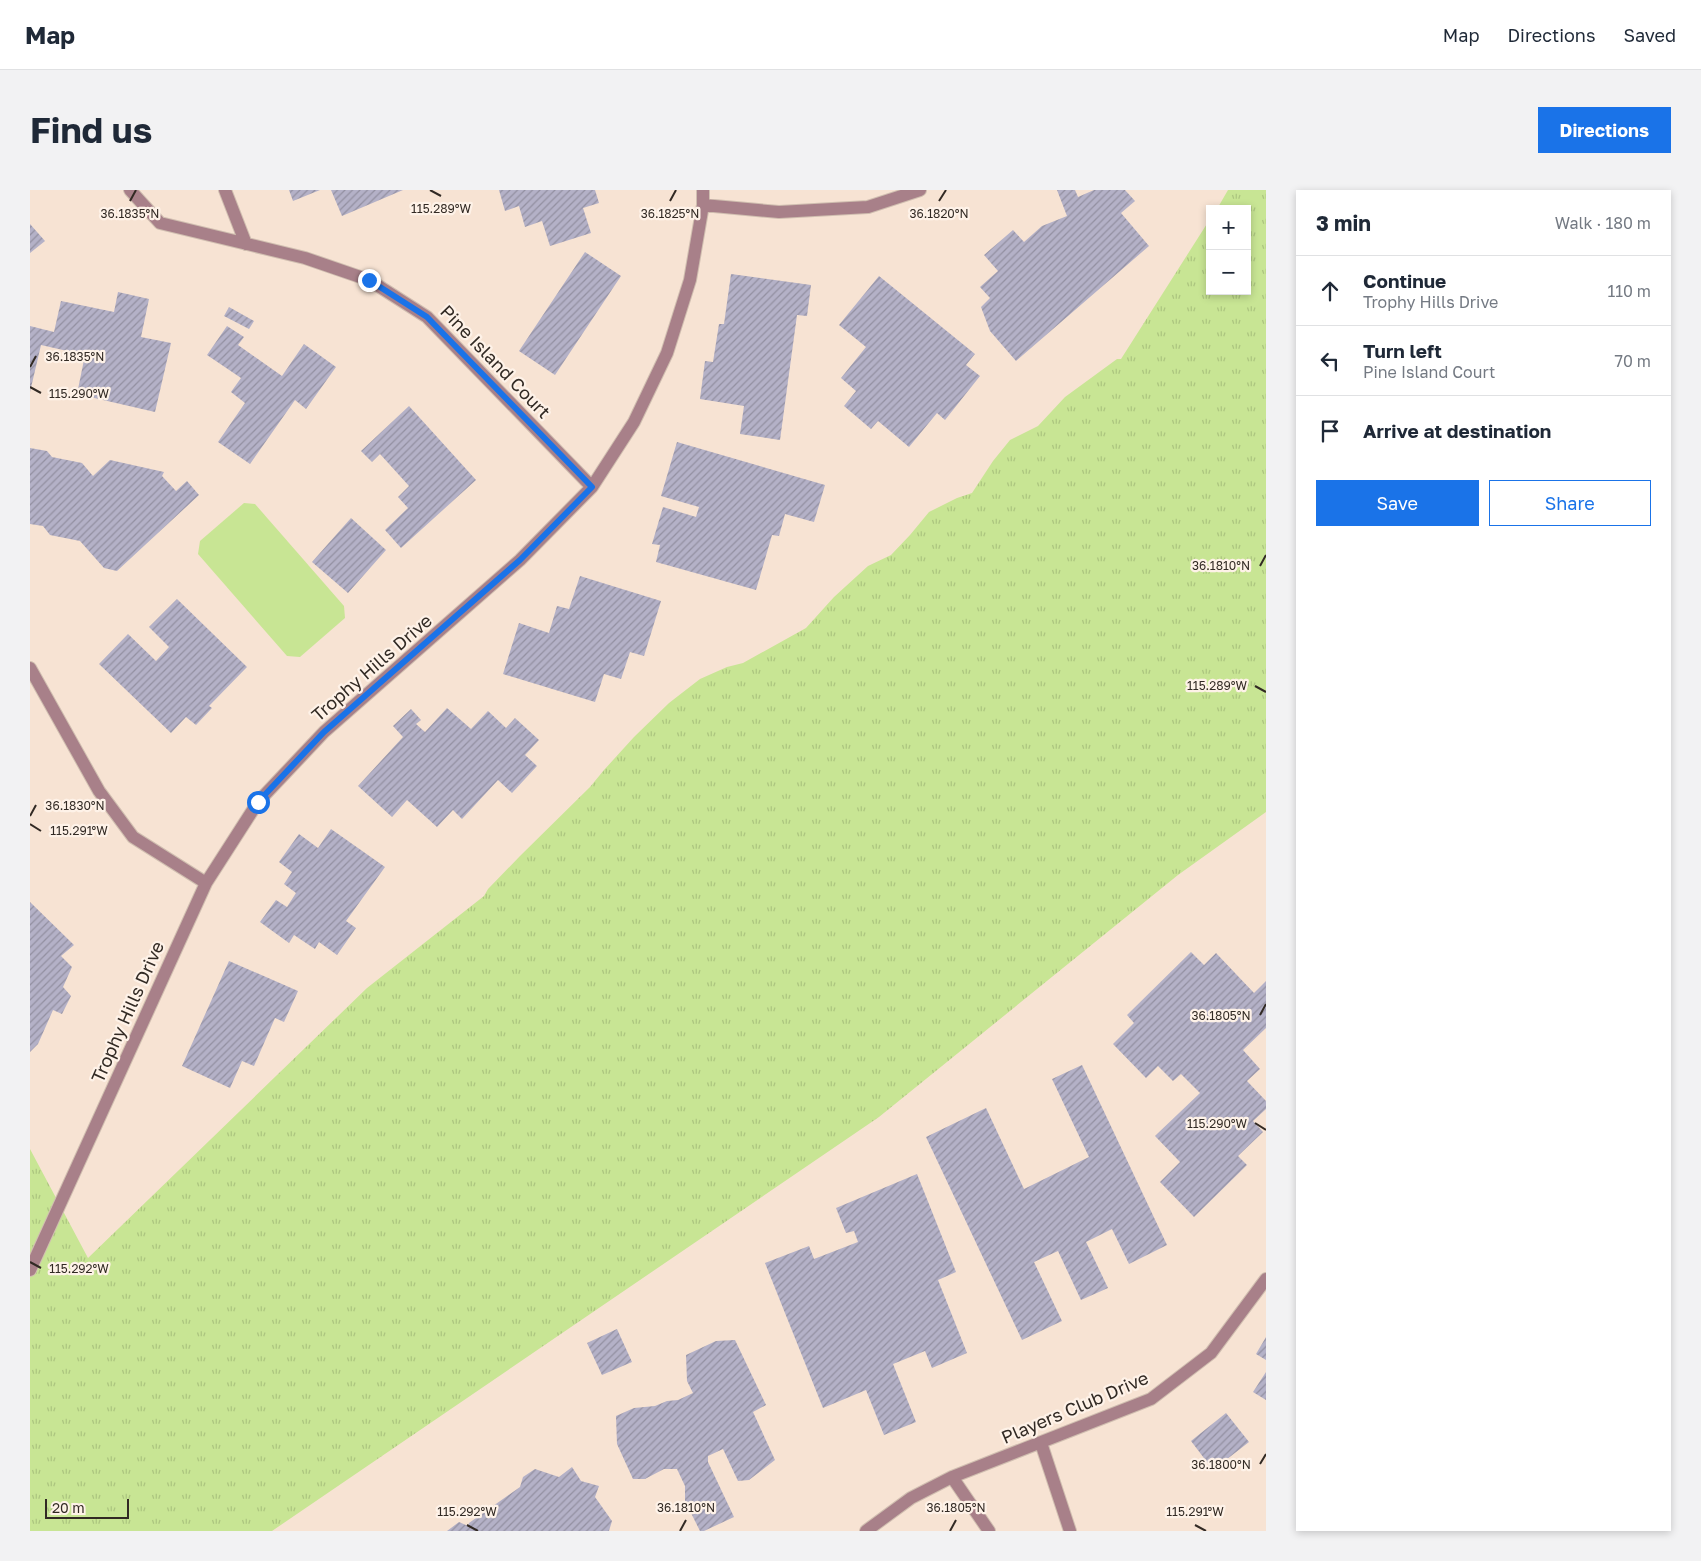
<!DOCTYPE html>
<meta charset="utf-8">
<style>
:root{--surface:#fff;--page:#f2f2f3;--text:#1f2937;--muted:#747a83;--line:#e0e1e3;--accent:#1a73e8}
body{margin:0;font-family:"Golos Text",sans-serif;background:var(--page);color:var(--text)}
.controls{position:absolute;right:15px;top:15px;display:grid;overflow:hidden;border-radius:0px;box-shadow:0 2px 8px #0003}
.controls button{width:45px;height:45px;display:grid;place-items:center;padding:0;border:0;border-bottom:1px solid var(--line);background:var(--surface);color:var(--text);font:25px sans-serif}
.scale{position:absolute;left:15px;bottom:12px;width:84px;box-sizing:border-box;padding-left:5px;border:2px solid #322a24;border-top:0;font-size:14px;line-height:18px;white-space:nowrap;color:#322a24;-webkit-text-stroke:4px #fef2e8;paint-order:stroke}
.stop{position:absolute;width:15px;height:15px;margin:-11px;border:4px solid #1a73e8;border-radius:50%;background:#fff}
.stop.end{background:#1a73e8;border-color:#fff;box-shadow:0 1px 5px #0008}
.list{margin:0;padding:0;list-style:none}
h2{display:flex;justify-content:space-between;align-items:center;height:65px;margin:0;padding:0 20px;font-size:21px}
h2 small{font-size:16px;font-weight:400;color:var(--muted)}
.list li{display:grid;grid-template-columns:32px 1fr auto;gap:15px;align-items:center;box-sizing:border-box;height:70px;padding:0 20px;border-top:1px solid var(--line)}
.list b{display:block;font-size:19px;white-space:nowrap}
.list p{margin:0;font-size:16px;white-space:nowrap;color:var(--muted)}
.list em{font-size:16px;font-style:normal;color:var(--muted)}
.actions{display:flex;gap:10px;padding:15px 20px}
.actions a{flex:1;padding:11px 0;border:1px solid var(--accent);border-radius:0px;text-align:center;font-size:18px;color:var(--accent)}
.actions .main{background:var(--accent);color:#fff}
.icon{flex:none;width:28px;height:28px;fill:none;stroke:currentColor;stroke-width:2;stroke-linecap:round;stroke-linejoin:round}
.map{position:relative;flex:none;width:1236px;height:1341px;overflow:hidden;border-radius:0px}
header{display:flex;align-items:center;gap:30px;box-sizing:border-box;height:70px;padding:0 25px;background:var(--surface);border-bottom:1px solid var(--line)}
header strong{font-size:24px}
nav{display:flex;gap:28px;margin-inline-start:auto;font-size:18px}
.intro{display:flex;align-items:center;justify-content:space-between;box-sizing:border-box;height:120px;padding:0 30px}
h1{margin:0;font-size:35px}
.button{padding:12px 22px;border-radius:0px;background:var(--accent);color:#fff;font-size:18px;font-weight:700}
main{display:flex;gap:30px;padding:0 30px}
aside{flex:1;background:var(--surface);border-radius:0px;box-shadow:0 2px 8px #0003}
.map>svg:first-child{display:block}
.grass{fill:url(#grass-tufts)}
.pitch{fill:#c8e594}
.building{fill:url(#building-hatch)}
.lines{fill:none;stroke-linecap:round;stroke-linejoin:round}
.minor-casing{stroke:#d0beb0;stroke-width:14}
.minor{stroke:#a88089;stroke-width:12}
.route{stroke:#1a73e8;stroke-width:6}
.ticks{fill:none;stroke:#322a24;stroke-width:2}
.labels{text-anchor:middle;stroke-width:4.5;stroke-linejoin:round;paint-order:stroke}
.street-label{font-size:18px;fill:#322a24;stroke:#fef2e8}
.ticks-label{font-size:12px;text-anchor:middle;fill:#322a24;stroke:#fef2e8;stroke-width:4.5;stroke-linejoin:round;paint-order:stroke}
</style>
<header>
<strong>Map</strong>
<nav><a>Map</a><a>Directions</a><a>Saved</a></nav>
</header>
<div class="intro"><h1>Find us</h1><a class="button">Directions</a></div>
<main>
<div class="map">
<svg width="1236" height="1341" viewBox="0 0 1236 1341">
<defs>
<pattern id="grass-tufts" width="24" height="20" patternUnits="userSpaceOnUse" patternTransform="scale(1.25)"><rect width="24" height="20" fill="#c8e594"/><path d="M3 7l-1-3M5 7V3M7 7l1-3M15 17l-1-3M17 17v-4M19 17l1-3" fill="none" stroke="#acc57f"/></pattern>
<pattern id="building-hatch" width="6" height="6" patternUnits="userSpaceOnUse" patternTransform="scale(1.25)"><rect width="6" height="6" fill="#b4b1c7"/><path d="M-1 1l2-2M0 6l6-6M5 7l2-2" fill="none" stroke="#9390a1"/></pattern>
</defs>
<rect width="100%" height="100%" fill="#f7e3d3"/>
<!-- grass -->
<path class="grass" d="M1198 0H1236V622L1148 685 849 927 242 1341H0V959L58 1068 337 798 454 706 458 699 490 666 560 597 574 580 604 547 639 513 670 489 697 477 713 473 776 438 804 407 838 376 861 365 880 345 899 322 927 308 942 303 963 271 980 250 1008 236 1035 207 1087 169H1091L1180 29V101H1217V19H1187Z"/>
<!-- pitch -->
<path class="pitch" d="M214 313 225 314 314 416 315 428 270 467 257 466 168 364 170 351Z"/>
<!-- building -->
<path class="building" d="M259 0H290L263 11Z
M301 0H373L312 26Z
M469 0H565L569 13 553 18 561 43 520 56 512 31 495 37 489 16 475 21Z
M1027 0H1045L1048 7 1064 0H1095L1105 11 1091 23 1119 56 986 171 960 141 951 117 960 108 950 97 968 81 954 65 983 40 994 52 1012 36 1037 26Z
M0 34 15 51 0 63Z
M555 62 591 86 525 185 489 161Z
M701 84 781 95 777 126 767 125 750 250 710 244 714 216 670 209 675 171 683 172 689 134H694Z
M849 86 945 164 936 175 950 186 915 230 907 223 879 257 848 231 841 239 814 216 826 201 811 188 836 157 809 135Z
M88 102 119 109 111 147 141 153 125 222 47 204 55 165 11 155 0 202V136L24 142 31 111 84 122Z
M199 117 224 131 219 139 194 126Z
M197 136 214 147 208 155 252 186 274 154 306 177 276 219 265 210 220 274 188 252 215 213 201 202 211 188 177 165Z
M379 216 446 290 371 358 355 340 378 318 368 307 379 296 350 264 342 272 331 261Z
M647 252 795 295 784 332 755 324 749 346 742 345 726 400 626 372 630 355 622 354 633 317 666 327 669 317 631 306Z
M0 258 17 261 22 267 52 273 63 286 80 270 134 282 132 286 146 301 157 291 169 305 87 381 74 378 50 351 20 345 13 336 0 334Z
M321 328 356 360 318 403 282 372Z
M550 386 631 411 614 466 600 462 591 489 574 484 565 512 473 484 489 433 519 443 527 416 539 419Z
M147 409 217 477 179 516 182 518 166 535 156 527 141 543 69 474 98 444 126 471 139 457 119 437Z
M417 518 441 539 458 521 476 538 485 528 509 550 495 565 507 576 482 603 468 590 432 629 423 620 407 637 377 610 362 627 328 596 373 547 363 536 381 519 391 530 386 534 395 542Z
M301 639 355 677 316 731 326 738 307 765 289 752 285 759 264 745 259 753 230 732 246 710 257 717 266 703 254 694 262 682 249 672 269 644 288 658Z
M0 712 44 755 31 766 42 777 33 797 41 806 32 824 23 820 8 854 0 862Z
M1161 762 1174 775 1186 763 1224 803 1236 791V838L1213 860 1230 879 1217 891 1236 911V919L1223 931 1233 942 1208 966 1217 975 1164 1027 1130 992 1150 972 1125 946 1170 903 1151 884 1143 891 1128 876 1116 888 1083 854 1104 833 1097 825Z
M199 771 268 801 254 832 245 828 224 876 212 871 200 898 152 876Z
M1052 875 1137 1055 1099 1074 1082 1039 1056 1052 1078 1098 1051 1110 1028 1061 1004 1072 1032 1131 992 1150 896 947 956 918 994 999 1059 967 1022 889Z
M887 984 926 1082 908 1090 937 1163 902 1178 895 1161 863 1174 886 1232 854 1245 836 1200 793 1218 735 1073 779 1056 784 1069 828 1052 824 1041 816 1043 806 1018Z
M587 1139 602 1172 572 1185 557 1153Z
M1236 1147V1170L1226 1164Z
M705 1150 736 1215 723 1222 745 1270 719 1290 708 1291 693 1259 678 1266V1272L704 1327 674 1341H670L655 1311V1296L647 1279H634L615 1289H603L587 1254 586 1226 604 1218 625 1216 637 1211 648 1210 663 1203 657 1191 656 1165 686 1151Z
M1236 1182V1210L1223 1202Z
M1196 1223 1219 1252 1183 1280 1161 1251Z
M542 1277 551 1291 569 1296 565 1307 582 1331 579 1341H417L429 1332 438 1336 439 1333 490 1297 493 1287 505 1279 529 1287Z"/>
<g class="lines">
<defs>
<path id="minor" d="M100 0 130 33 275 68 339 90 397 127 562 297
M195 0 216 54
M673 15 749 22 838 17 890 0
M0 478 69 601 103 647 176 693
M0 1080 176 693 228 612 294 542 490 370 562 297 604 232 637 163 660 90 673 15V0
M1011 1253 1040 1341
M922 1287 959 1341
M836 1341 881 1308 922 1287 1121 1209 1181 1163 1236 1089"/>
</defs>
<!-- minor casing -->
<use href="#minor" class="minor-casing"/>
<!-- minor -->
<use href="#minor" class="minor"/>
</g>
<g class="lines">
<!-- route -->
<path class="route" d="M228 612 294 542 490 370 562 297 397 127 339 90"/>
</g>
<!-- ticks -->
<path class="ticks" d="M400 0 411 6M100 11 106 0M640 11 646 0M909 11 916 0M0 177 6 166M0 197 11 203M1230 376 1236 365M1225 496 1236 502M0 626 6 615M0 634 11 641M1230 825 1236 814M1225 933 1236 940M0 1072 11 1078M1230 1274 1236 1264M437 1335 448 1341M1165 1335 1176 1341M650 1341 656 1330M920 1341 926 1330"/>
<g class="labels">
<!-- street labels -->
<g class="street-label">
<text transform="translate(465 172) rotate(46)" y="6">Pine Island Court</text>
<text transform="translate(342 478) rotate(-41)" y="6">Trophy Hills Drive</text>
<text transform="translate(98 822) rotate(-66)" y="6">Trophy Hills Drive</text>
<text transform="translate(1045 1218) rotate(-23)" y="6">Players Club Drive</text>
</g>
</g>
<g class="ticks-label">
<text x="411" y="23">115.289°W</text>
<text x="100" y="28">36.1835°N</text>
<text x="640" y="28">36.1825°N</text>
<text x="909" y="28">36.1820°N</text>
<text x="45" y="171">36.1835°N</text>
<text x="49" y="208">115.290°W</text>
<text x="1191" y="380">36.1810°N</text>
<text x="1187" y="500">115.289°W</text>
<text x="45" y="620">36.1830°N</text>
<text x="49" y="645">115.291°W</text>
<text x="1191" y="830">36.1805°N</text>
<text x="1187" y="938">115.290°W</text>
<text x="49" y="1083">115.292°W</text>
<text x="1191" y="1279">36.1800°N</text>
<text x="656" y="1322">36.1810°N</text>
<text x="926" y="1322">36.1805°N</text>
<text x="437" y="1326">115.292°W</text>
<text x="1165" y="1326">115.291°W</text>
</g>
</svg>
<div class="controls">
<button>+</button>
<button>−</button>
</div>
<div class="scale">20 m</div>
<div class="stop" style="left:228px;top:612px"></div>
<div class="stop end" style="left:339px;top:90px"></div>
</div>
<aside>
<h2>3 min<small>Walk · 180 m</small></h2>
<ul class="list">
<li><svg class="icon" aria-label="ahead" viewBox="0 0 24 24"><path d="M12 20V5M6 11l6-6 6 6"/></svg><div><b>Continue</b><p>Trophy Hills Drive</p></div><em>110 m</em></li>
<li><svg class="icon" aria-label="left" viewBox="0 0 24 24"><path d="M17 20v-9H6M10 6l-5 5 5 5"/></svg><div><b>Turn left</b><p>Pine Island Court</p></div><em>70 m</em></li>
<li><svg class="icon" aria-label="arrive" viewBox="0 0 24 24"><path d="M6 21V4h12l-3 4 3 4H6"/></svg><div><b>Arrive at destination</b></div></li>
</ul>
<div class="actions"><a class="main">Save</a><a>Share</a></div>
</aside>
</main>
